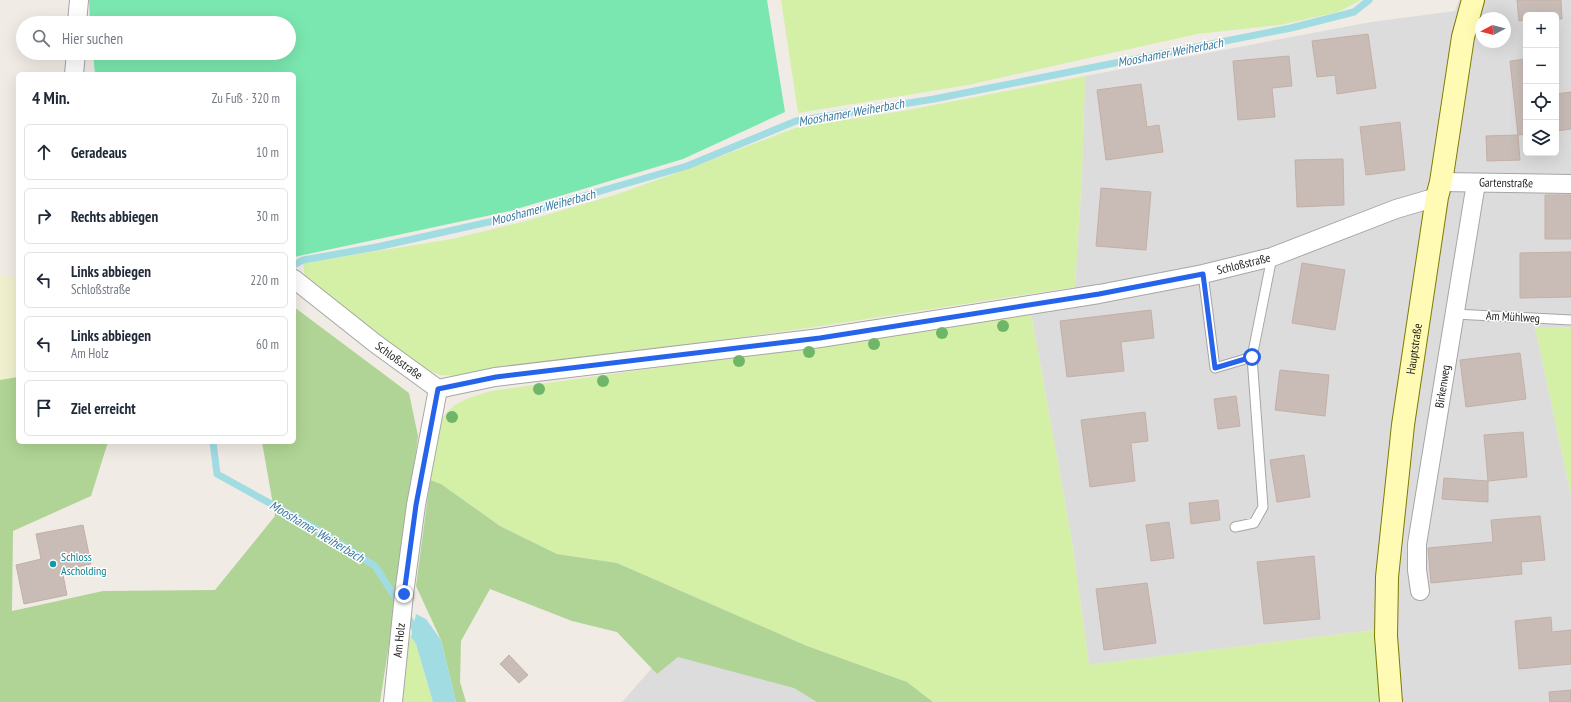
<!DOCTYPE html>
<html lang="de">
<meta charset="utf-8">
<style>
:root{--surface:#fff;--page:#f2f2f3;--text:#1f2937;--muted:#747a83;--line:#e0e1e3}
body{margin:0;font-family:"PT Sans Narrow",sans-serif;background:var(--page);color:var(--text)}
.controls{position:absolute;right:12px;top:12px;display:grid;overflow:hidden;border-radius:6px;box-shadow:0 4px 16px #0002}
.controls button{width:36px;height:36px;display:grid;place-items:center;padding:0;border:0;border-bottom:1px solid var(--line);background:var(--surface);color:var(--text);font:20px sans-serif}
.compass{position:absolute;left:1475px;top:12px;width:36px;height:36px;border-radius:50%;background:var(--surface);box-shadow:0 4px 16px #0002;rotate:263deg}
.stop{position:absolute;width:12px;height:12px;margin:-9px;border:3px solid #2563eb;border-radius:50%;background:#fff}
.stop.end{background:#2563eb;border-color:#fff;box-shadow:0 1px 4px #0008}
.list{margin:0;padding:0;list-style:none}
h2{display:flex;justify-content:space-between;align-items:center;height:52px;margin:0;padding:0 16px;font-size:17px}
h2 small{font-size:13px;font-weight:400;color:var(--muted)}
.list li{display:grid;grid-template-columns:26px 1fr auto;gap:12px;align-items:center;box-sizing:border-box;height:56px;margin:0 8px 8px;padding:0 8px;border:1px solid var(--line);border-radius:6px}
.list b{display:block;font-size:15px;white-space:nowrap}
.list p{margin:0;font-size:13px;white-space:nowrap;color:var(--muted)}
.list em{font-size:13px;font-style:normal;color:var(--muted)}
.icon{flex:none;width:22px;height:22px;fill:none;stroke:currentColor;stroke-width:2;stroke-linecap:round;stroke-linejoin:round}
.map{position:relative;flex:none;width:1571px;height:702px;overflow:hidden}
.search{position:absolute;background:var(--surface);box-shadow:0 4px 16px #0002;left:16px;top:16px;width:280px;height:44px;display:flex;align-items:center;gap:10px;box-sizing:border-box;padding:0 14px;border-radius:22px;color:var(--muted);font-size:15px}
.panel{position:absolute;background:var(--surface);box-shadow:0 4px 16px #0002;left:16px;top:72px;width:280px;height:372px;border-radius:6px}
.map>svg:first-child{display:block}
.residential{fill:#dddcdc;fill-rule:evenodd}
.farmland{fill:#f1f0ce}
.grass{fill:#d3f0a6}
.forest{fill:#b0d495}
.pitch{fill:#7be7b0}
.water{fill:#a1dce3}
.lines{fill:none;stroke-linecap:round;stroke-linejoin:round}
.stream{stroke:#a1dce3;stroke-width:7}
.building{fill:#c9bcb7;stroke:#c4afa5}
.service-casing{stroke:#a6a6a6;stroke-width:11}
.minor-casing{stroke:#a6a6a6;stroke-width:20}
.secondary-casing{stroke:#7c7b00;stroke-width:24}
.service{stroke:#fff;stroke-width:9}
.minor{stroke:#fff;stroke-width:18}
.secondary{stroke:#fffab4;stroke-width:22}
.tree{fill:#70b668}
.route{stroke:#2563eb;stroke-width:5}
.culture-dot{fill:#0f9aa8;stroke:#fff;stroke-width:1.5}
.labels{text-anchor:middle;stroke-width:3;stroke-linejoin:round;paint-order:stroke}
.street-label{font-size:12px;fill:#1f1f1f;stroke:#fff}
.culture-label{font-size:12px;fill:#0d838f;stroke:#fff;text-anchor:start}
.water-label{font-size:13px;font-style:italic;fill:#3b7aa0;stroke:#fff}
</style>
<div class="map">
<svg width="1571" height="702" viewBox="0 0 1571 702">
<rect width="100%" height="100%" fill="#f1ebe5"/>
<!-- residential -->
<path class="residential" d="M1459 0H1571V327H1535L1571 495V702H1381L1374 630 1089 665 1072 541 1031 313 1075 287 1082 173 1085 76 1371 22 1455 11ZM1526 15H1556V153H1526ZM1481 18H1505V42H1481Z
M681 635 868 702H622Z"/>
<!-- farmland -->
<path class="farmland" d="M0 276 18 277V377L0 380Z"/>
<!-- grass -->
<path class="grass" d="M781 0H1361L1338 12 1280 25 1197 34 968 85 798 113Z
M1085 76 1082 173 1075 287 808 328 462 376 440 375 418 366 305 280 303 263 452 239 522 222 618 194 701 164 795 128 908 110Z
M1031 313 1072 541 1089 665 1375 630 1381 702H933L907 682 807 646 617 563 557 554 500 526 441 484 430 480C430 455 432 422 454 406 465 398 478 395 491 391L727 358Z
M1535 327H1571V495Z
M408 632 416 644 433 702H402Z"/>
<!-- forest -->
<path class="forest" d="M294 307 409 393 418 436 399 580 380 702H0V380L18 377V442H108L91 496 13 531 12 611 103 591 215 590 275 516 262 442H294Z
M430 480 441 484 500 526 557 554 617 563 807 646 907 682 933 702H817L794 688 678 657 657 674 617 632 572 621 490 589 461 641 460 682 466 702H456L441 640 416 586Z"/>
<!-- pitch -->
<path class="pitch" d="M89 0H767L785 112 683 159 510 211 294 257V74H95L93 53H289V23H90Z"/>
<!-- water -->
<path class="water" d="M416 614 426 619 441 640 456 702H433L416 644 411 637Z"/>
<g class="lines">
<!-- stream -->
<path class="stream" d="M294 265 303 260 377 247 511 217 687 166 796 121 934 99 1291 28 1354 12 1369 0
M213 442 217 474 322 532 375 566 399 603
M406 614 414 627 417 634"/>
</g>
<!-- building -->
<path class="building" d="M1517 0H1561L1562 19H1556V15H1526V20L1519 21Z
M1368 34 1376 88 1337 94 1335 75 1317 77 1312 41Z
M1289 56 1292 86 1272 88 1275 117 1238 120 1233 61Z
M1526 59V134L1518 135 1510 61Z
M1141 84 1147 127 1159 125 1163 152 1106 160 1097 90Z
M1571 92V129L1556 131V94Z
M1400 122 1405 170 1366 175 1360 127Z
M1518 135 1520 160 1487 161 1486 136Z
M1343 159 1344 205 1297 207 1295 160Z
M1101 188 1151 192 1146 250 1096 246Z
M1545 195H1571V239H1545Z
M1571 252V297L1520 298V253Z
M1302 263 1345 270 1335 330 1292 323Z
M1151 310 1154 338 1121 342 1124 371 1067 377 1060 321Z
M1520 353 1526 399 1466 407 1460 360Z
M1280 370 1329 375 1325 416 1275 410Z
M1236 396 1240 426 1218 429 1214 399Z
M1145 412 1148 441 1131 443 1135 481 1090 487 1081 420Z
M1523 432 1527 477 1488 481 1484 435Z
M1304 455 1310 497 1277 502 1270 460Z
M1444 478 1488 481V502L1442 499Z
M1218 500 1220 520 1191 524 1189 503Z
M1540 516 1545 560 1521 562 1522 574 1431 583 1428 548 1493 542 1491 520Z
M1169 522 1174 558 1151 561 1146 525Z
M83 525 91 564 62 570 67 595 24 604 16 565 41 559 36 534Z
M1314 556 1320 619 1264 624 1257 562Z
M1147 583 1156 643 1104 650 1096 589Z
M1551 617 1552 632 1571 630V664L1519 669 1515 621Z
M509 655 528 675 519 683 500 664Z
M1571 690V702H1550L1549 692Z"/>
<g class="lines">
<defs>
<path id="service" d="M1203 274 1215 368 1252 357 1272 257
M1455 314 1571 320
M1235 527 1254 523 1263 507 1252 357"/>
<g id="minor">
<path d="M77 23 79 0"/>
<path d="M74 74 76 53"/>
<path id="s1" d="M1441 182 1571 184"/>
<path id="s2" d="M294 279 376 344 438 389 495 377 820 338 1099 294 1203 274 1272 257 1396 209 1437 197"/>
<path id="s3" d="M1420 591 1417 570V544L1476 183"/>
<path id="s4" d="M393 702 404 594 416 505 438 389"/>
</g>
<g id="secondary">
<path id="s5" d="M1391 702 1386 636 1387 577 1403 425 1437 197 1441 182 1463 37 1473 0"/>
</g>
</defs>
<!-- service casing -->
<use href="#service" class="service-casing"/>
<!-- minor casing -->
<use href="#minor" class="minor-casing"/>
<!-- secondary casing -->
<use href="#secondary" class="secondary-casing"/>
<!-- service -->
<use href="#service" class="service"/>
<!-- minor -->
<use href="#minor" class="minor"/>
<!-- secondary -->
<use href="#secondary" class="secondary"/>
</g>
<!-- trees -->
<g class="tree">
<circle cx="1003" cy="326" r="6"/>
<circle cx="942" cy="333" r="6"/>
<circle cx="874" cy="344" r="6"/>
<circle cx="809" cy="352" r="6"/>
<circle cx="739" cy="361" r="6"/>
<circle cx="603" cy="381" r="6"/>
<circle cx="539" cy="389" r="6"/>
<circle cx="452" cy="417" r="6"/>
</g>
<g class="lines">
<!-- route -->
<path class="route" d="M404 594 416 505 438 389 496 377 820 338 1099 294 1203 274 1215 368 1252 357"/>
</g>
<!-- markers -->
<circle class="culture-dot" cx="53" cy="564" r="4"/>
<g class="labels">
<!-- street labels -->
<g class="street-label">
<text dy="4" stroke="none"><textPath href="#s1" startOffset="65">Gartenstraße</textPath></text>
<text dy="4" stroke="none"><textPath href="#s2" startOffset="997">Schloßstraße</textPath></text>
<text transform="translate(1513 317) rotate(3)" y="4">Am Mühlweg</text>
<text dy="4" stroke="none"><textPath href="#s5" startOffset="355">Hauptstraße</textPath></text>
<text dy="4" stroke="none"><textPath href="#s2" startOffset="133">Schloßstraße</textPath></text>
<text dy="4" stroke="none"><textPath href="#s3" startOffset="207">Birkenweg</textPath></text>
<text dy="4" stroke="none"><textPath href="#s4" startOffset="62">Am Holz</textPath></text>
</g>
<!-- culture labels -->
<g class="culture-label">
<text x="61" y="561">Schloss<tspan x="61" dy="14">Ascholding</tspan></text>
</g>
<!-- water labels -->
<g class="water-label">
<text transform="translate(1170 52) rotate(-11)" y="5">Mooshamer Weiherbach</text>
<text transform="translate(851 112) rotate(-10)" y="5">Mooshamer Weiherbach</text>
<text transform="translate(543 207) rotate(-15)" y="5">Mooshamer Weiherbach</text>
<text transform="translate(317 531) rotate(31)" y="5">Mooshamer Weiherbach</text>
</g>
</g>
</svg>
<div class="controls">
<button>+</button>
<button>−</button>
<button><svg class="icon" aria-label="locate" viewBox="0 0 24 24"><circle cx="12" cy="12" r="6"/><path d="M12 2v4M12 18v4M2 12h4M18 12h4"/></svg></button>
<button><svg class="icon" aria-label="layers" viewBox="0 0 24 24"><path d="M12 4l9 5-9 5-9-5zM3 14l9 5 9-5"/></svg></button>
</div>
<svg class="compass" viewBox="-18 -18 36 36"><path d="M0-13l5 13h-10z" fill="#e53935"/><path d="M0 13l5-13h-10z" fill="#747a83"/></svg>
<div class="stop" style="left:1252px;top:357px"></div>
<div class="stop end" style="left:404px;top:594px"></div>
<div class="search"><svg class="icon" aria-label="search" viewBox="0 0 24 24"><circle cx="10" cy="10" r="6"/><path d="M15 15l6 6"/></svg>Hier suchen</div>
<section class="panel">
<h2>4 Min.<small>Zu Fuß · 320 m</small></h2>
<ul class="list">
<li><svg class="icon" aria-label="ahead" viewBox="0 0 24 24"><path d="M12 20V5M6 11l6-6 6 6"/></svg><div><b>Geradeaus</b></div><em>10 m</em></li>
<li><svg class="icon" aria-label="right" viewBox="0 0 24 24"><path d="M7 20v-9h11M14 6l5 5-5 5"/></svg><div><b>Rechts abbiegen</b></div><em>30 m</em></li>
<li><svg class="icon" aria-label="left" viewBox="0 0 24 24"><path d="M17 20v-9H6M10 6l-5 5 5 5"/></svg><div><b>Links abbiegen</b><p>Schloßstraße</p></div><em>220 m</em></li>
<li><svg class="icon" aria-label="left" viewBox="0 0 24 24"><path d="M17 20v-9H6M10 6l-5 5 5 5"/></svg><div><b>Links abbiegen</b><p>Am Holz</p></div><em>60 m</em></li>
<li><svg class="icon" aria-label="arrive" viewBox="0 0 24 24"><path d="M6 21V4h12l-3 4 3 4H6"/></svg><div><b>Ziel erreicht</b></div></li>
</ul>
</section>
</div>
